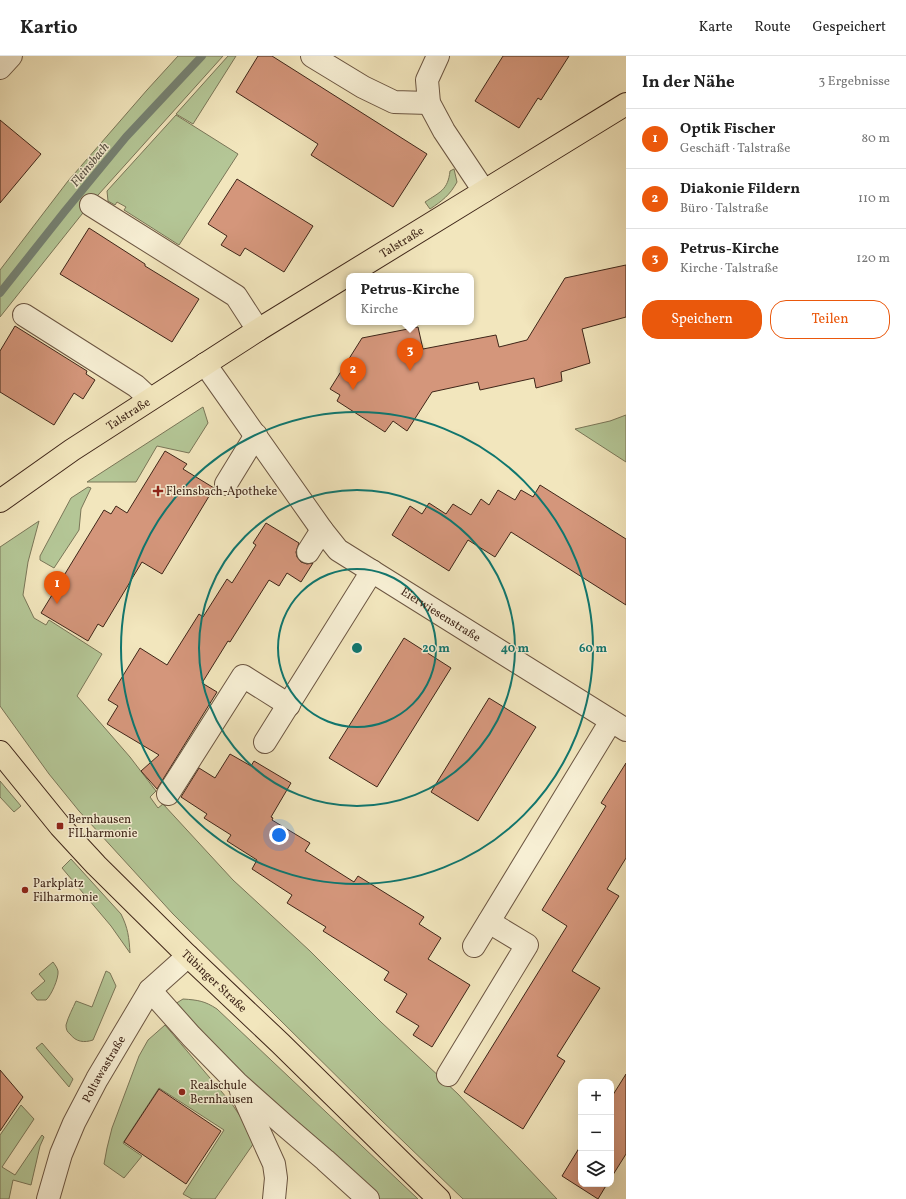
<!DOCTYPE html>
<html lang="de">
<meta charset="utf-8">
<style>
:root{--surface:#fff;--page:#f6f6f6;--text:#222;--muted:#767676;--line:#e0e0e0;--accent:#ea580c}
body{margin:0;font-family:Vollkorn,serif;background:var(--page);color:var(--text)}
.controls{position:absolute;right:12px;bottom:12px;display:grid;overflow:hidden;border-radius:8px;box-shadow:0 4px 16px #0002}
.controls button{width:36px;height:36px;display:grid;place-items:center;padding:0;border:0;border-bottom:1px solid var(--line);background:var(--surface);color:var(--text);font:20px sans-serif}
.you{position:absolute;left:279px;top:779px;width:14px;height:14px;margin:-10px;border:3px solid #fff;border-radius:50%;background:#1a73e8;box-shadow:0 0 0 6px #1a73e833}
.badge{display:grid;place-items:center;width:26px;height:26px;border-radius:50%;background:var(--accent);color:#fff;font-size:13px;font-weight:700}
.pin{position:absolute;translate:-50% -33px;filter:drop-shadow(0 1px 2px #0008)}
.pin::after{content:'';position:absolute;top:21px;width:14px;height:12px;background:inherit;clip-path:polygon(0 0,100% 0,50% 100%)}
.popup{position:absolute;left:346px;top:217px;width:128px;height:52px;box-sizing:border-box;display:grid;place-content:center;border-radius:8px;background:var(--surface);filter:drop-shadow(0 1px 3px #0005);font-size:13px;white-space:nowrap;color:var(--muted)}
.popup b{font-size:15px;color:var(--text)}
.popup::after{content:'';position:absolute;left:50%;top:100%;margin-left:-8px;border:8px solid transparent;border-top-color:var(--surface)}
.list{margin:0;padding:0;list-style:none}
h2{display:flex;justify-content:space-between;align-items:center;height:52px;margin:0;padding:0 16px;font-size:17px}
h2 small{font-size:13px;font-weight:400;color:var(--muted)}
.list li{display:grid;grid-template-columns:26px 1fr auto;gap:12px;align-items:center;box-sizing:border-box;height:60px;padding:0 16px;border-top:1px solid var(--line)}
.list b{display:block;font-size:15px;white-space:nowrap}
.list p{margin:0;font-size:13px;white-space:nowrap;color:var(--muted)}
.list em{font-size:13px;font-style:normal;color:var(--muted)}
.actions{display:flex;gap:8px;padding:12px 16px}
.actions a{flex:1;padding:9px 0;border:1px solid var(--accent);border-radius:16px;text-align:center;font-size:14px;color:var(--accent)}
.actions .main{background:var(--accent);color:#fff}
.icon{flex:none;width:22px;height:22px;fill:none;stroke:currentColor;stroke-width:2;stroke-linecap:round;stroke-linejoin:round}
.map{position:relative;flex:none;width:626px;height:1143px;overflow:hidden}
header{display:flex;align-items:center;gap:24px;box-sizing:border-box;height:56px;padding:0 20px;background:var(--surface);border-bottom:1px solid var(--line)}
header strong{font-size:19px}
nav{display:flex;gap:22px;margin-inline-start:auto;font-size:14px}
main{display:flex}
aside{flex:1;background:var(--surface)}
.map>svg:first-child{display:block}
.green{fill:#b4c696;stroke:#7a7658}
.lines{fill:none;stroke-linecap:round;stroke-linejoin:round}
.stream{stroke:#768273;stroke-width:8}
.building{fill:#d4967b;stroke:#3f2619}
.minor-casing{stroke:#6c5642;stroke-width:24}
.major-casing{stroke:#3f2619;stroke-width:24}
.minor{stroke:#f7efd4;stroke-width:22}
.major{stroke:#f2e6bd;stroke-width:22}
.ring{fill:none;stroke:#0f766e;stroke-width:2}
.poi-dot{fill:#8f2418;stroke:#f7efd4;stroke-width:1.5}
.labels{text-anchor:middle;stroke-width:3;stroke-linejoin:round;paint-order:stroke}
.street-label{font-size:12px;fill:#3f2619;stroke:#f7efd4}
.poi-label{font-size:12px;fill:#3f2619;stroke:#f7efd4;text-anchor:start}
.water-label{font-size:13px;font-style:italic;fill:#5b5446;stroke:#f7efd4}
.centre{fill:#0f766e;stroke:#f7efd4;stroke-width:2}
.ring-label{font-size:12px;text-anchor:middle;font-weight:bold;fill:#0f766e;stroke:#f7efd4;stroke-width:3;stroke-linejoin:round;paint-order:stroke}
</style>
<header>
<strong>Kartio</strong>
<nav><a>Karte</a><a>Route</a><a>Gespeichert</a></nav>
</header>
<main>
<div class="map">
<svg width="626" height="1143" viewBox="0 0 626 1143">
<rect width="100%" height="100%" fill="#f2e6bd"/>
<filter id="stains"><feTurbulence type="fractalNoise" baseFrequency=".005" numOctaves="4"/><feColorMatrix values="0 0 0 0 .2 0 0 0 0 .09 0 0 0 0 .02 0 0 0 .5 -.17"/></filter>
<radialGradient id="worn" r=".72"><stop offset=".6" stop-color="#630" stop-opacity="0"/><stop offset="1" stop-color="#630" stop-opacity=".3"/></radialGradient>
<!-- green -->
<path class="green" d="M178 0H223L90 148 0 261V214L68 125 147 34Z
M228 0H236L193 68 176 58Z
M176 59 238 98 179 189 124 154 126 151 117 146 115 149 108 145 107 135Z
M454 113 457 126C450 139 442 145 430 153L425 146C440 136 448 134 450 115Z
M203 351 208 367 189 397 157 390 136 426H87Z
M626 359V406L575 373 610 365Z
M88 431 91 432 81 453 79 474 54 512 40 504V500L71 442Z
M39 465 28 506 23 539 34 562 46 569 49 564 102 598 77 640 130 701 156 735 150 741 158 752 163 748 233 824 310 895 381 966 458 1038 557 1143H463L379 1062 173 858 79 755 49 718 0 650V491Z
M0 725 21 750 14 756 0 741Z
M71 803 121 858C128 872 129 881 130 897L111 870 62 812Z
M53 906C55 909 57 911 58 915 59 922 51 940 46 944H37L31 937 45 925 39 918Z
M106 915 110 917 116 930 93 984C84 987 76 986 70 978 67 976 66 973 66 969 68 961 73 952 76 945L92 951Z
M183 943C198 944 205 945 217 953L418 1143H380L333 1098 225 1004 175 948Z
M165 969 232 1048 256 1084 215 1143H192L183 1138 224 1074 159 1032 123 1087 142 1100 124 1122 104 1108 107 1092 112 1072 139 1000 148 984Z
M42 987 73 1023 69 1031 36 992Z
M21 1049 34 1063 2 1111 15 1119 42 1079 44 1081 40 1090 31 1129 13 1124 9 1143H0V1079Z"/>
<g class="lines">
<!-- stream -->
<path class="stream" d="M0 237 65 155 126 81 202 0"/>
</g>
<!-- building -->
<path class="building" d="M258 0H272L427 98 393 151 311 99 318 88 236 36Z
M503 0H569L541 44 538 42 519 72 475 45Z
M0 64 41 98 0 147Z
M237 123 313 170 284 216 245 192 240 200 221 189 227 180 208 168Z
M89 172 145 208V210L199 243 172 286 60 218Z
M626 209V261L582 273 590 307 561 316 562 325 536 332 534 322 480 334 478 326 432 336 407 375 393 365 385 376 337 345 340 339 330 333 362 282 418 271 423 293 496 279 499 291 527 284 565 222Z
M15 270 87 315 86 318 95 324 83 343 74 337 54 369 0 336V295Z
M165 395 187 408 183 413 214 432 162 518 142 506 103 571 98 568 88 585 41 557 104 454 111 458 116 450 127 457Z
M540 429 626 483V549L511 476 495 501 468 484 449 515 392 479 410 450 422 458 429 447 446 458 453 448 471 459 481 443 489 449 498 434 515 444 521 434 533 441Z
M266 467 299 487 296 496 297 501 301 506 307 508 313 507 301 526 287 517 279 530 269 524 230 586 228 585 202 627 217 636 157 733 141 715 159 699 107 668 118 650 108 644 140 592 167 609 199 558 203 561 227 523 232 527 256 489 253 487Z
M404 582 451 612 377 731 329 702Z
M489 642 536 671 478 765 431 736Z
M230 698 251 710 254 705 291 727 271 761 273 762 272 764 310 787 305 795 354 826 358 820 424 861 419 868 441 882 428 903 470 929 432 991 413 979 419 970 396 956 407 938 384 924 389 916 323 875 326 871 287 847 292 839 252 813 257 804 227 785 231 779 204 762 207 758 181 741 199 712 215 722Z
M626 707V802L607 833 619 840 572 915 600 932 557 1000 565 1005 523 1073 464 1036 567 870 542 854 606 750 601 747Z
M0 1014 23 1041 0 1075Z
M626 1018V1098L611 1122V1042Z
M159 1033 221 1075 186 1128 124 1086Z
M581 1089V1128H607L598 1143 562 1120Z"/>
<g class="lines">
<defs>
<g id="minor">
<path d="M312 0 363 31 394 46 429 47"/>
<path d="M438 0 427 24 429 47 444 75 484 135"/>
<path d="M0 12 11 0"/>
<path d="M91 149 236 240 258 274"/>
<path d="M24 259 136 330 150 343"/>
<path id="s1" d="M205 308 322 474 338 494 626 674"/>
<path d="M226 428 256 379"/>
<path d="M308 496 322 474"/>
<path d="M265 686 372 515"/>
<path d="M168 738 243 620 289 649"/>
<path d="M474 890 611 665"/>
<path d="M150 934 191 980 237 1027 283 1068 325 1104 368 1143"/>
<path d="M448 1019 527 889 489 866"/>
<path d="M241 1035 274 1108 276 1122 274 1143"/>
<path id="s2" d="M48 1143 61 1098 74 1067 97 1023 150 934 188 900"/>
</g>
<g id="major">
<path id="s3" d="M0 445 72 394 258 274 626 48"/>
<path id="s4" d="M0 696 60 770 96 809 188 900 280 987 439 1143"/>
</g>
</defs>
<!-- minor casing -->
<use href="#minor" class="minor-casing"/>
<!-- major casing -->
<use href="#major" class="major-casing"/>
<!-- minor -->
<use href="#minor" class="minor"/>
<!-- major -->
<use href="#major" class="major"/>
</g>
<!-- distance rings -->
<g class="ring">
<circle cx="357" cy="592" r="79"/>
<circle cx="357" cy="592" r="158"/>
<circle cx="357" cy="592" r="236"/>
</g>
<!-- markers -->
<g class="poi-dot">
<path d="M156 429h4v4h4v4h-4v4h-4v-4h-4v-4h4z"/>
<rect x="56" y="766" width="8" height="8" rx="2"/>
<circle cx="25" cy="834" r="4"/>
<circle cx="182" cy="1036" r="4"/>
</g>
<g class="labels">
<!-- street labels -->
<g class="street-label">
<text dy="4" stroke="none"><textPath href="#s3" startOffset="478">Talstraße</textPath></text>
<text dy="4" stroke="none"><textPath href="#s3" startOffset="155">Talstraße</textPath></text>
<text dy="4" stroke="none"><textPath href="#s1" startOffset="350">Eierwiesenstraße</textPath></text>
<text dy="4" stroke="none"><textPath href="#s4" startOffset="314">Tübinger Straße</textPath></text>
<text dy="4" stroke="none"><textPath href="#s2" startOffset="142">Poltawastraße</textPath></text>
</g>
<!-- poi labels -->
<g class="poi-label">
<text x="166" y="439">Fleinsbach-Apotheke</text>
<text x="68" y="767">Bernhausen<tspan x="68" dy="14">FILharmonie</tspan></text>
<text x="33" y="831">Parkplatz<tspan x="33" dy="14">Filharmonie</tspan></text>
<text x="190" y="1033">Realschule<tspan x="190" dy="14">Bernhausen</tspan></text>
</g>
<!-- water labels -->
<g class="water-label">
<text transform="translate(89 108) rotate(-51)" y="5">Fleinsbach</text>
</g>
</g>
<circle cx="357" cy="592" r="6" class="centre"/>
<g class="ring-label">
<text x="436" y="596">20 m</text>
<text x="515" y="596">40 m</text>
<text x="593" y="596">60 m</text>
</g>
<rect width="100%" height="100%" filter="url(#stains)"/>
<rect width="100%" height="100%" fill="url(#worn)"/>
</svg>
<div class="controls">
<button>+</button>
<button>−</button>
<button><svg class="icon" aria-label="layers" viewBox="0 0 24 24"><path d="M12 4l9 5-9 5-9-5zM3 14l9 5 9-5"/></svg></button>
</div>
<div class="you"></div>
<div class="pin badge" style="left:57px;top:548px">1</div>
<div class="pin badge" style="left:353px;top:334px">2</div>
<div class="pin badge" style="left:410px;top:315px">3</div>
<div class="popup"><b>Petrus-Kirche</b>Kirche</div>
</div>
<aside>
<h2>In der Nähe<small>3 Ergebnisse</small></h2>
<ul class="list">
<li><span class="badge">1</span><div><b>Optik Fischer</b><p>Geschäft · Talstraße</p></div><em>80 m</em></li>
<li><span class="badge">2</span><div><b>Diakonie Fildern</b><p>Büro · Talstraße</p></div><em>110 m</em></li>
<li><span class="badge">3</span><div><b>Petrus-Kirche</b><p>Kirche · Talstraße</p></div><em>120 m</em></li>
</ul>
<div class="actions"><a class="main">Speichern</a><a>Teilen</a></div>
</aside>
</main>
